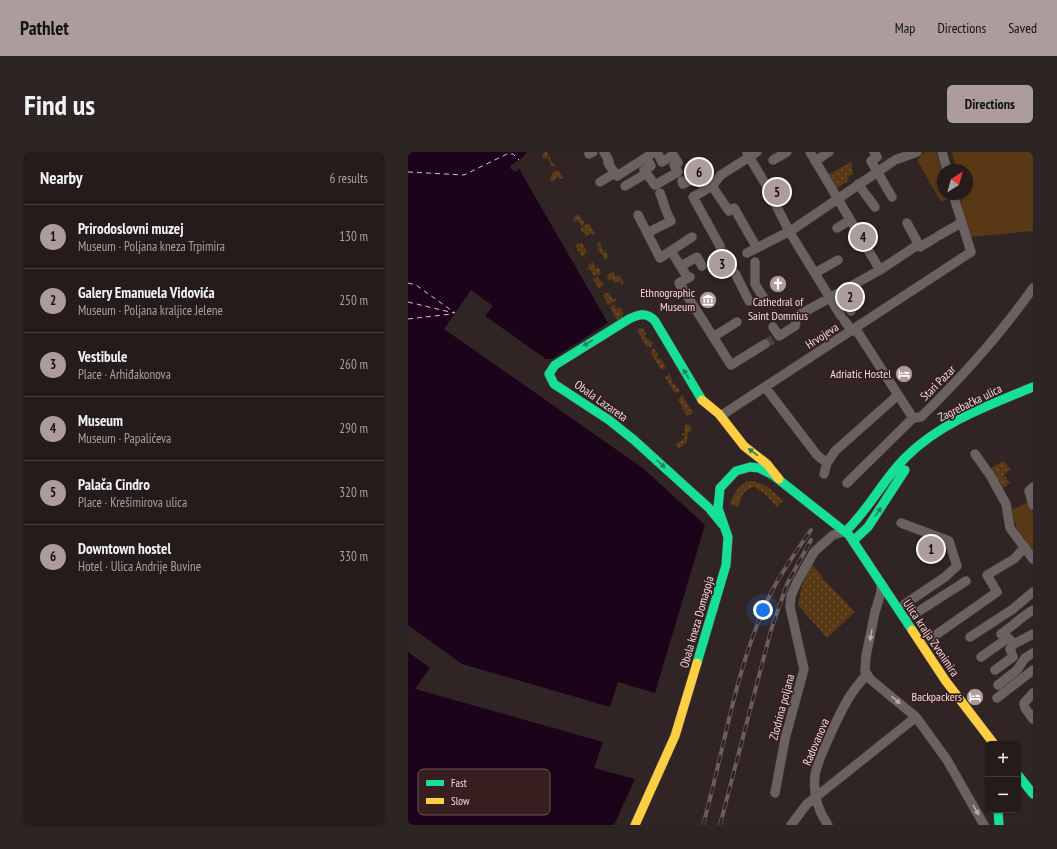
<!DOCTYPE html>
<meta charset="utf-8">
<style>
:root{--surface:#251b1b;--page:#2d2424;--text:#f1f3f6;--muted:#a3a1a3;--line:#42393a;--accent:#ac9c9c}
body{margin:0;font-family:"PT Sans Narrow",sans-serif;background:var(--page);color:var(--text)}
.controls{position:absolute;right:12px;bottom:12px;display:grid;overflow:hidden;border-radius:6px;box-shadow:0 1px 3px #0004}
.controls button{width:36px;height:36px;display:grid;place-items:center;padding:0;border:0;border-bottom:1px solid var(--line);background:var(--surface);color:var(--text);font:20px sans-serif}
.compass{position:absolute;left:529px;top:12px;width:36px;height:36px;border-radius:50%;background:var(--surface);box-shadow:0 1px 3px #0004;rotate:37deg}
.you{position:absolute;left:355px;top:458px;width:14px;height:14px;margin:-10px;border:3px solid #fff;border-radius:50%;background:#1a73e8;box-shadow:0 0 0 6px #1a73e833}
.badge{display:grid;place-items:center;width:26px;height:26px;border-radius:50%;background:var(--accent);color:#111;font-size:13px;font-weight:700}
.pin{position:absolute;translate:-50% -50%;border:2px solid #fff;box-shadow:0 1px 4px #0006}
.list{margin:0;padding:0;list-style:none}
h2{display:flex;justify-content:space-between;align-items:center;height:52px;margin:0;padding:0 16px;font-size:17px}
h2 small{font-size:13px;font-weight:400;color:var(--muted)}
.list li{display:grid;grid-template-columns:26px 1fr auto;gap:12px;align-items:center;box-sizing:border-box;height:64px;padding:0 16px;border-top:1px solid var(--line)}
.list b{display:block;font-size:15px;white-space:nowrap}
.list p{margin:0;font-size:13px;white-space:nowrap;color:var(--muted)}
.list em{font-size:13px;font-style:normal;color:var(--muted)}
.map{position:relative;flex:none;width:625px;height:673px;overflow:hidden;border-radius:6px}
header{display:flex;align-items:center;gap:24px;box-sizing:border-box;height:56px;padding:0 20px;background:var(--accent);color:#111}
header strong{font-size:19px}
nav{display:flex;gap:22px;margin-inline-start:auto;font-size:14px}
.intro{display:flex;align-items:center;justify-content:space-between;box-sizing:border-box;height:96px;padding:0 24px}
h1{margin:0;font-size:28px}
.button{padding:10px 18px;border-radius:6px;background:var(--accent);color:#111;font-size:14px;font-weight:700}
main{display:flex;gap:24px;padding:0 24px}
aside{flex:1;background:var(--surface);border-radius:6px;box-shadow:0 1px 3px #0004}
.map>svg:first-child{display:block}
.grass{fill:url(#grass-dots)}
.park{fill:#583815}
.water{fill:#1b031a}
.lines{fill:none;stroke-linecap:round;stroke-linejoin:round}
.ferry{stroke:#fea4fa;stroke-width:1;stroke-dasharray:5 4;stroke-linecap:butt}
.street-tunnel{stroke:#4d4040;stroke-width:9;stroke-dasharray:9 4.5;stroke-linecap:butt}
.street-casing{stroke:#4b3f3f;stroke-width:10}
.fast-casing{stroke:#4b3f3f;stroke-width:10}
.slow-casing{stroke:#4b3f3f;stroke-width:10}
.street{stroke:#6c6161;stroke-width:9}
.fast{stroke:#16e098;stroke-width:9}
.slow{stroke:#ffcf43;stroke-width:9}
.rail-casing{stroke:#685e5e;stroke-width:4}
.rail{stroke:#371e1f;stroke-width:2.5;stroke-dasharray:8;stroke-linecap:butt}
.oneway{fill:#267f5c}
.oneway2{fill:#baabab}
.labels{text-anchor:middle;stroke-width:3.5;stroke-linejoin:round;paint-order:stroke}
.poi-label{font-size:12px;fill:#eedcdc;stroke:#371e1f;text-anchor:end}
.street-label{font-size:12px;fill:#eedcdc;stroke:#371e1f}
.key{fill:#371e1f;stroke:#6e5758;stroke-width:1}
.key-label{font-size:11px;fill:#eedcdc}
</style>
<header>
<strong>Pathlet</strong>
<nav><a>Map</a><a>Directions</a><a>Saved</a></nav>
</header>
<div class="intro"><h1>Find us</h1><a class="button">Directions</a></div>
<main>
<aside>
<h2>Nearby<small>6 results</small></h2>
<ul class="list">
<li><span class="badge">1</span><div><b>Prirodoslovni muzej</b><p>Museum · Poljana kneza Trpimira</p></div><em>130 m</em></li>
<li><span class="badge">2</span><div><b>Galery Emanuela Vidovića</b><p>Museum · Poljana kraljice Jelene</p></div><em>250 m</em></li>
<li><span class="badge">3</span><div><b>Vestibule</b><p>Place · Arhiđakonova</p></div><em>260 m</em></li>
<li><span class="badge">4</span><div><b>Museum</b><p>Museum · Papalićeva</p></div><em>290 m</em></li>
<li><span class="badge">5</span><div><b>Palača Cindro</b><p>Place · Krešimirova ulica</p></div><em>320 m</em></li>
<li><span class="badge">6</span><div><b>Downtown hostel</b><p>Hotel · Ulica Andrije Buvine</p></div><em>330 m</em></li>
</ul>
</aside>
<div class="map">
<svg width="625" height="673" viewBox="0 0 625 673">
<defs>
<pattern id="grass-dots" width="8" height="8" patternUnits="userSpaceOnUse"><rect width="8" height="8" fill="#583815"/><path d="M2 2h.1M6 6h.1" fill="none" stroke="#705436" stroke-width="1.8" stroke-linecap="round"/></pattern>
</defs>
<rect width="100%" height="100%" fill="#312424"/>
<!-- grass -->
<path class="grass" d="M136 0H139L144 11H146L148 14H143L140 5 136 7 134 4Z
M443 10 445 22 439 25 441 28 425 39 418 24Z
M148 18 151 19 155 26 153 27 149 25 145 29H142L144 21Z
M169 62 171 63 177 72 173 74 170 68 167 70 165 67Z
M181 71 187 82 185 83 184 81 177 85 178 82 175 81 172 76Z
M192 90 195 100 197 99 200 104 198 108 189 97 192 95 188 92Z
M171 91H174L179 100 174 105 167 93Z
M185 110 187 116H191L193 120 190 124 189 122 186 124 182 117 180 118 179 116 181 115 180 113Z
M205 120 208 125 211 123 216 131 214 133 212 129 206 131 204 127 201 129 198 124Z
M189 125 196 132 191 137 185 127Z
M200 140 205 147 208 146 209 148 200 153 195 143Z
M206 152 208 157 212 155 216 162 214 163 216 167 210 170 202 155Z
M232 176H235L238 181 237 185 245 191 243 195 238 194 229 178Z
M245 196 250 202 249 206 254 208 258 215 253 218 243 201Z
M262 222 265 232 269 234 272 239 268 241 266 240 257 225Z
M274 243 285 261 279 264 270 248Z
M280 271 284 278 280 281 279 290 271 297 268 292 277 286 274 282 277 280 276 274Z
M595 309 603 317 596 323 602 331 593 337 582 317Z
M340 329C356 329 365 339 375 349L369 355 357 342 346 335C336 337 333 345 330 355L322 352C326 341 330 334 340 329Z
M402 410 415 425 414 426 447 460 419 486 390 453 394 434Z"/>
<!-- park -->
<path class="park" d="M517 0H528L535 22V42H541L543 46 533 50 509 8Z
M544 0H625V79L560 85 552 42H559V18H548Z
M620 350 625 361V400L610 379 603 358Z"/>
<!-- water -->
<path class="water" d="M0 0H119L115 5 103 13 102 16 107 20 111 17 200 171 144 207H138L77 164 85 154 63 138 36 177 236 317 297 373 247 541 210 530 202 555 54 512 0 473Z
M0 500 22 516 7 537 195 590 186 616 227 627 206 673H0Z"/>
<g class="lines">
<!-- ferry -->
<path class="ferry" d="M0 20 56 23 99 2H105L111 8
M0 131 8 133 47 161
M0 150 46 161
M0 167 44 162"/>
<!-- street-tunnel -->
<path class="street-tunnel" d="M312 94 317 102
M357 192 371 184"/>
<defs>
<path id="street" d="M196 0 201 9 200 11 209 24 242 3
M402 0 472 118
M466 0 469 5 463 9 484 45
M534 0 539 18
M339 1 358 33 381 79 433 164
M181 2 185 0
M240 5 238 6 243 14 236 18 247 33 270 20 266 13 270 11 265 3 254 10 249 0
M365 8 379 0
M487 8 509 0
M407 9 421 0
M274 29 275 32 293 23 304 34 321 59 326 56 349 96
M192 30 207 21
M450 32 467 55
M217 34 239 21
M230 63 252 106 284 85
M499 71 512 95 527 86
M429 76 442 68
M239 81 263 69C257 59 256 51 252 41
M530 84 553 71
M312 94 285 45 304 34 313 23 349 0
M263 99 280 126
M339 101 384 78 484 10
M347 110V132L357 148
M273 114 289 105 294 114
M327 121 341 149
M407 121 430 108
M282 125 271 131 323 213 357 192
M432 140 443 159
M436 168 444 179
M365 175 371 184 387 174 389 164 472 118 511 92
M447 176 505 266
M305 185 329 170
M357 235 409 303 419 311
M317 261 563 100 545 42
M567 302 582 323 598 352 602 376 625 407
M416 322 419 311 427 299 490 243
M439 331 505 266 513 265C554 225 592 183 625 136
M625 335 621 339 625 353
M493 371 541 389 549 414 537 425 497 452
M473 432V440L467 460 458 504 457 519 462 527 508 565 539 608 576 673
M505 463 558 429
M593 482C605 474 613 465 625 458
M562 485 605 457 625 440
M522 487 589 440 579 423 606 407 617 395
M573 505 600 486 606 492 625 482
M587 518 605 505 602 497 606 492
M590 533 609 518 617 506 625 501
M625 541 616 551 617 556 625 567
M589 546 625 518
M367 641 377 587 396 517 382 455 383 444 389 430 406 400 425 383 438 379
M383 673 399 652 508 565
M420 673C410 659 405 641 407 623 409 609 433 558 442 544 447 536 453 529 459 522"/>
<path id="fast" d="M294 248 247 169C239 160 231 162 221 167L147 213 141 222 146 232 201 268 226 288 301 356 314 372
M438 379C461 357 475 328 497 306 531 271 581 253 625 235
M445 389 460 375 497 318
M289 511 318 413 320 385 310 356 312 336 328 319 342 315 351 316 365 323 441 383 504 478
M610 623 625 642
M590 658 591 673"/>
<path id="slow" d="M294 248 311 262 336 294 359 312 371 327
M504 478 537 528 586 592
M227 673 267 584 289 511"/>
</defs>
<!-- street casing -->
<use href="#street" class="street-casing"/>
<!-- fast casing -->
<use href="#fast" class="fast-casing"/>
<!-- slow casing -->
<use href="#slow" class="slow-casing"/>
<!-- street -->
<use href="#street" class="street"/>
<!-- fast -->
<use href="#fast" class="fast"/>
<!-- slow -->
<use href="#slow" class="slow"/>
<defs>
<path id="rail" d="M295 673C317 595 328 510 365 437 376 416 390 397 403 378
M312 673 363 478 379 432 403 388"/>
</defs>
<!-- rail casing -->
<use href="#rail" class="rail-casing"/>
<!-- rail -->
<use href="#rail" class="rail"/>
</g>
<!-- one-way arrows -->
<defs><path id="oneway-solid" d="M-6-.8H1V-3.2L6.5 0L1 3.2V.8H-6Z"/></defs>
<g class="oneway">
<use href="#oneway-solid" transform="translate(180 191) rotate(149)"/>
<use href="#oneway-solid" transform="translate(278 222) rotate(-120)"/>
<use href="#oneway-solid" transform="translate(345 300) rotate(-143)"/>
<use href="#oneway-solid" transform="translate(253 312) rotate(42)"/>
<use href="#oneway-solid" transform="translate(470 360) rotate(-55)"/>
</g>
<g class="oneway2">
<use href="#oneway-solid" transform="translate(463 483) rotate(100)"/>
<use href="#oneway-solid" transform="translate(488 548) rotate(41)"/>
<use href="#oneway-solid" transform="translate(568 658) rotate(60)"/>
</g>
<!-- icons -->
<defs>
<symbol id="church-disc" viewBox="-11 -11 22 22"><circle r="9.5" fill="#ac9c9c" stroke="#371e1f"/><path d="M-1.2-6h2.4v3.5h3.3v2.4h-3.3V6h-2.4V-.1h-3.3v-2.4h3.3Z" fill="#fff"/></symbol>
<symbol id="museum-disc" viewBox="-11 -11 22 22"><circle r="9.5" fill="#ac9c9c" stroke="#371e1f"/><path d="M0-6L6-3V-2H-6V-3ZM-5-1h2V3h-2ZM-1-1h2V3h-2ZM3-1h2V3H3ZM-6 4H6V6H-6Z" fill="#fff"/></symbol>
<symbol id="hotel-disc" viewBox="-11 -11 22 22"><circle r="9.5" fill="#ac9c9c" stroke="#371e1f"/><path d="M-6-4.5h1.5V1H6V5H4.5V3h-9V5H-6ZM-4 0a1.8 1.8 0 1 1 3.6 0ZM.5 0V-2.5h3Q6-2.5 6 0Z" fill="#fff"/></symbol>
</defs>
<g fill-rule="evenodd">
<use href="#church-disc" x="360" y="122" width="20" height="20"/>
<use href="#museum-disc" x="290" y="138" width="20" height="20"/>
<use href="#hotel-disc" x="486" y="212" width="20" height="20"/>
<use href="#hotel-disc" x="557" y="535" width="20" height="20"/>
</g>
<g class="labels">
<!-- poi labels -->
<g class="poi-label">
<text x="287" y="145">Ethnographic<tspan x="287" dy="14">Museum</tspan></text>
<text x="370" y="154" text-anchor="middle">Cathedral of<tspan x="370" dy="14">Saint Domnius</tspan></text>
<text x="483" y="226">Adriatic Hostel</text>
<text x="554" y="549">Backpackers</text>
</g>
<!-- street labels -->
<g class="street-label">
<text transform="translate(414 184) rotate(-33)" y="4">Hrvojeva</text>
<text transform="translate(530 231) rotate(-45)" y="4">Stari Pazar</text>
<text transform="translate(193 249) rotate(35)" y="4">Obala Lazareta</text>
<text transform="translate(562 251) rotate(-26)" y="4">Zagrebačka ulica</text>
<text transform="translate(289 470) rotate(-74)" y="4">Obala kneza Domagoja</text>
<text transform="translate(523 486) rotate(56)" y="4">Ulica kralja Zvonimira</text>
<text transform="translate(374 555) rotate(-75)" y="4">Zlodrina poljana</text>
<text transform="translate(408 590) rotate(-67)" y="4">Radovanova</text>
</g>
</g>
<!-- legend -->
<rect x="10" y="617" width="132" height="46" rx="6" class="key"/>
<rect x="18" y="628" width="18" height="6" fill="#16e098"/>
<rect x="18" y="646" width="18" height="6" fill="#ffcf43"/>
<g class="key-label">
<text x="43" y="635">Fast</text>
<text x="43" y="653">Slow</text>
</g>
</svg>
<div class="controls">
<button>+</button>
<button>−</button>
</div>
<svg class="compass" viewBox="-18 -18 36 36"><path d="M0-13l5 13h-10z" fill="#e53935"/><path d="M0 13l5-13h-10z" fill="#a3a1a3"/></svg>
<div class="you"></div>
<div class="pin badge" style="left:523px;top:397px">1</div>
<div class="pin badge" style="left:442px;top:145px">2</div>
<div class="pin badge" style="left:314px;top:112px">3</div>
<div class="pin badge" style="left:455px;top:85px">4</div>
<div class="pin badge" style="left:369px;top:40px">5</div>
<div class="pin badge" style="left:291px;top:20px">6</div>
</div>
</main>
